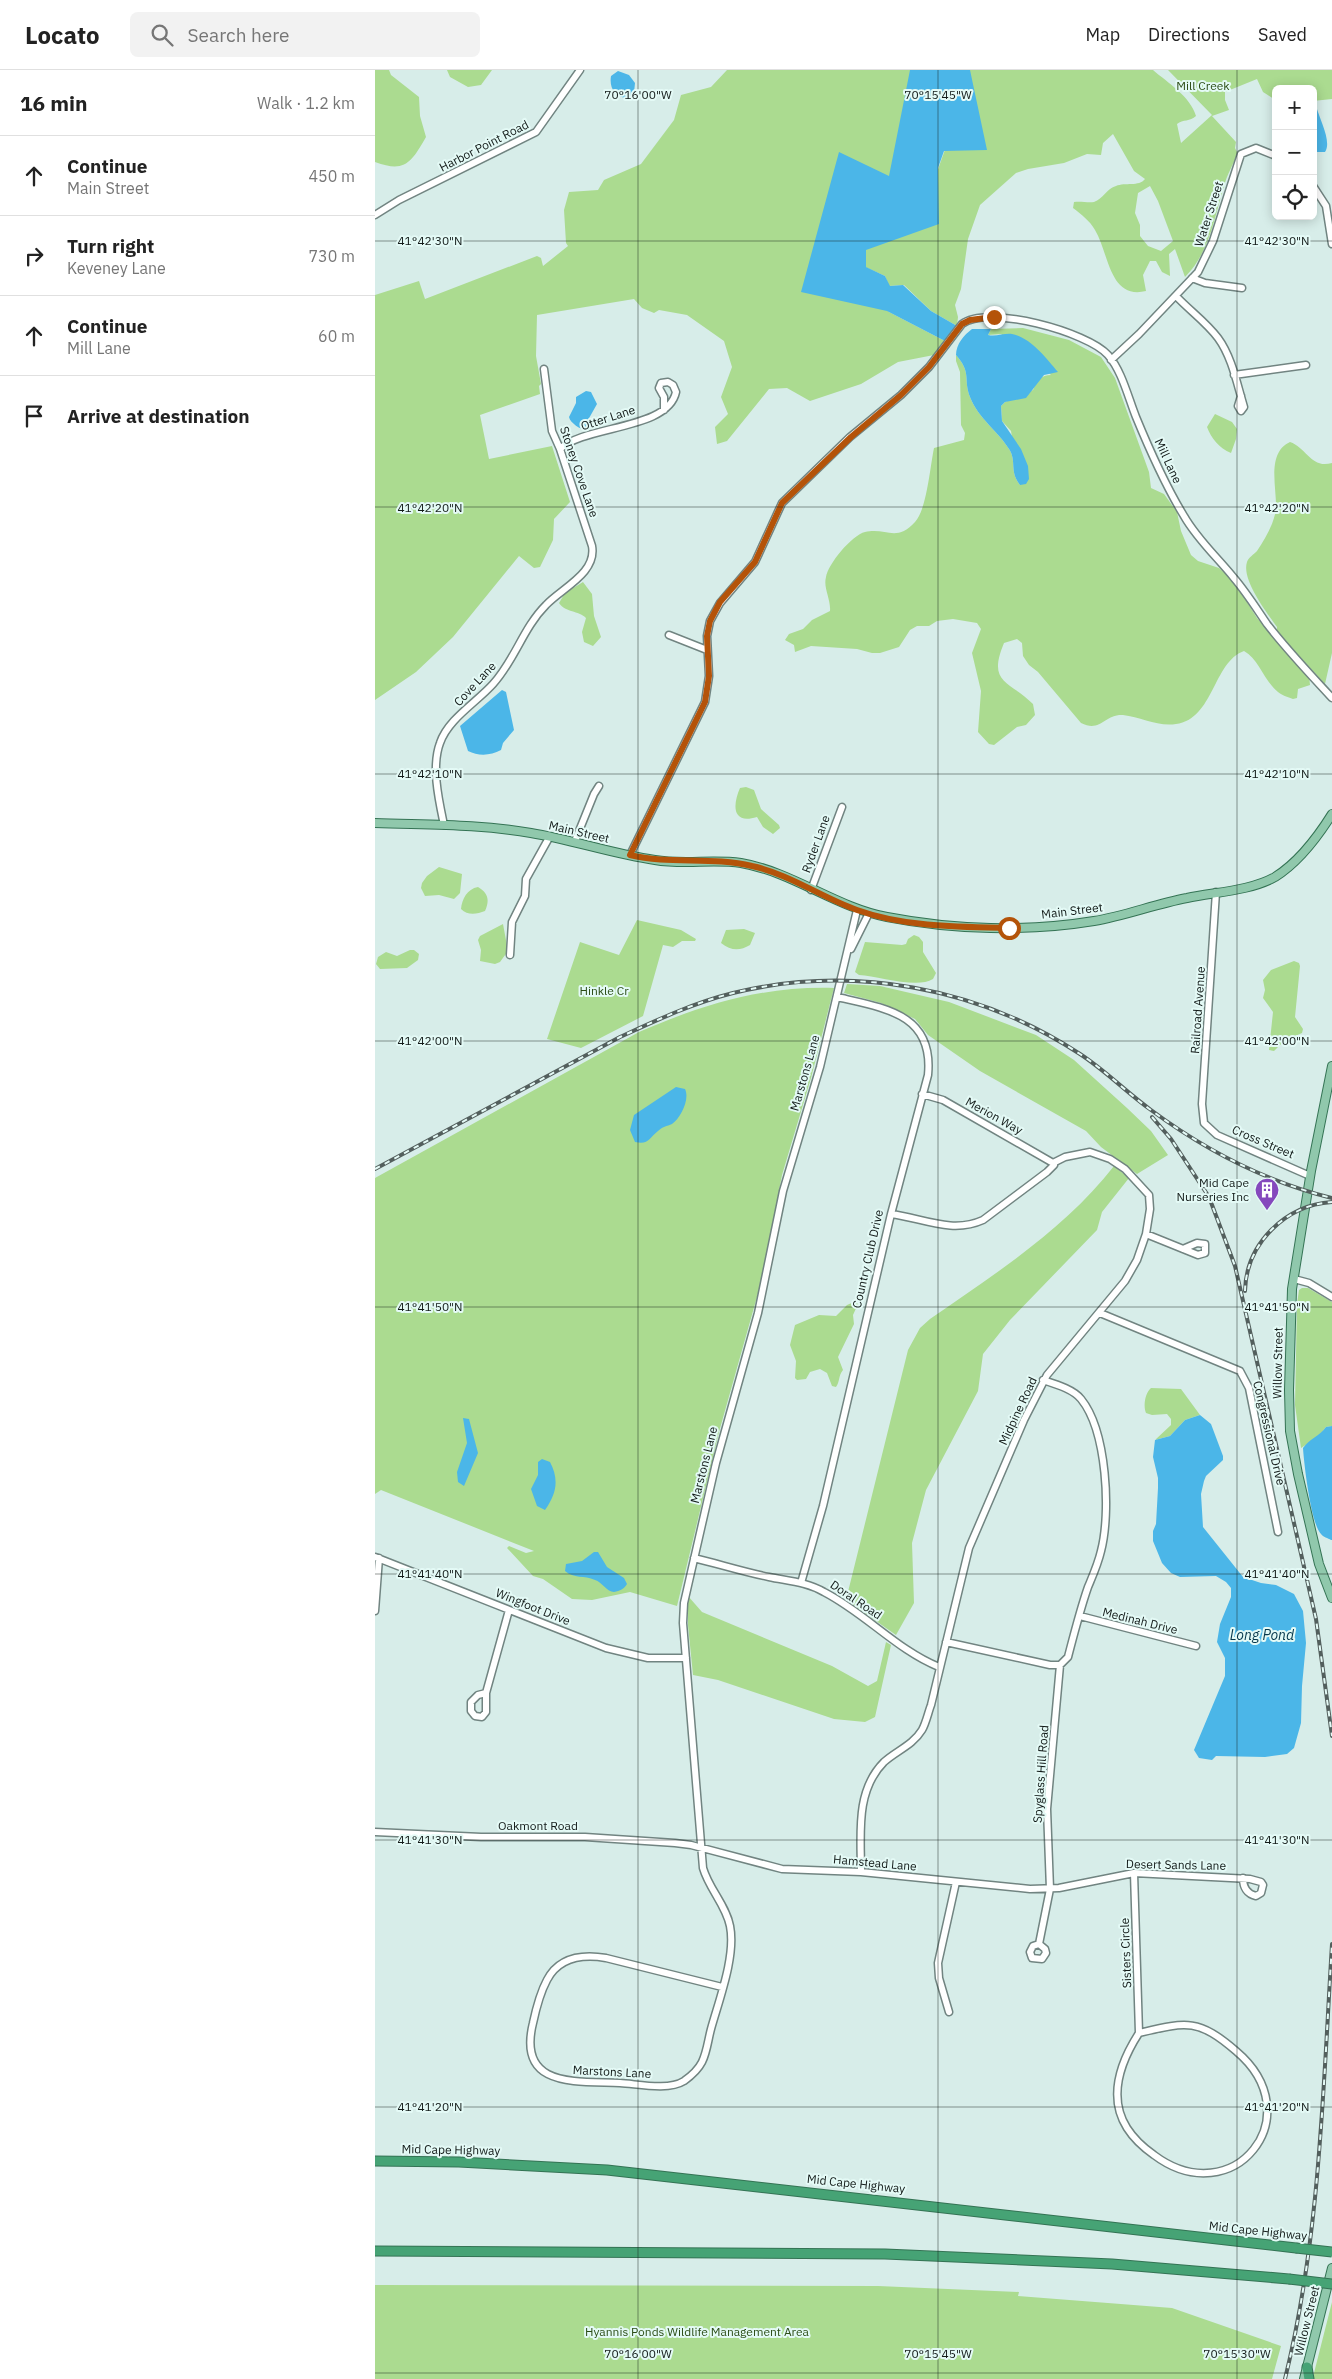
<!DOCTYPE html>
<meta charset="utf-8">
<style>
:root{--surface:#fff;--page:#f2f2f2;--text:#222;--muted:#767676;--line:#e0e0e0}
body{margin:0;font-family:"IBM Plex Sans",sans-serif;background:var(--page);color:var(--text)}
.controls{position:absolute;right:15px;top:15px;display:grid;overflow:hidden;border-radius:8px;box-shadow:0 2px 12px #0003}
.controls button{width:45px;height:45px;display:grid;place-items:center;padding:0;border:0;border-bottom:1px solid var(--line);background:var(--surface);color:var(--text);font:25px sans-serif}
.stop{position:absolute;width:15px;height:15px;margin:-11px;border:4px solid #b45309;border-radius:50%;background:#fff}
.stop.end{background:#b45309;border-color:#fff;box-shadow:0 1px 5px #0008}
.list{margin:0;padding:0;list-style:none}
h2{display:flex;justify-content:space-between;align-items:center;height:65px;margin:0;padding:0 20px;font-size:21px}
h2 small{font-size:16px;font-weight:400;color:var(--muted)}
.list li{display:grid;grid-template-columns:32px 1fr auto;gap:15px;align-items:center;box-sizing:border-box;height:80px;padding:0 20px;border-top:1px solid var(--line)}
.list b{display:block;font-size:19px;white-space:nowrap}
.list p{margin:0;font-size:16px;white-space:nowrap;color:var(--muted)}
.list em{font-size:16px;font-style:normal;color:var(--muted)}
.icon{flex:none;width:28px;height:28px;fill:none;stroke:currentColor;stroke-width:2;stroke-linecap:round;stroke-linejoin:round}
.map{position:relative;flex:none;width:957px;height:2309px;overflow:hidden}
header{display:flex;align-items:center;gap:30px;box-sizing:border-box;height:70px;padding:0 25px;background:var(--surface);border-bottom:1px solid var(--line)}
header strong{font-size:24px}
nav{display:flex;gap:28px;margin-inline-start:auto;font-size:18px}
.search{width:350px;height:45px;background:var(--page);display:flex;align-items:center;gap:12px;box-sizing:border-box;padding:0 18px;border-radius:8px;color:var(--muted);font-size:19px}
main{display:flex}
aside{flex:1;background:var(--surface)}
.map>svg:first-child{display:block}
.green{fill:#abdb90;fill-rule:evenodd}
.water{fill:#4bb6e8}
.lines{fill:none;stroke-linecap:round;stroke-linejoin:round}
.minor-casing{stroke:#718481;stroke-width:9}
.major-casing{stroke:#347354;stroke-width:10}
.highway-casing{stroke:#347354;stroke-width:11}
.minor{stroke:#fff;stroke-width:6}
.major{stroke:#90c8ac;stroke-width:8}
.highway{stroke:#46a375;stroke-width:9}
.rail-casing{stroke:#535f5d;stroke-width:4}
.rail{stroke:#e4faf6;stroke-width:2;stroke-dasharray:5.5;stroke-linecap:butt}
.highway-bridge-casing{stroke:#347354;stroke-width:11;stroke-linecap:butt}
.highway-bridge{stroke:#46a375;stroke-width:9}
.route{stroke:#b45309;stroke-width:6}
.ticks{fill:none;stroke:#121a18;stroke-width:1;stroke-opacity:0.45}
.labels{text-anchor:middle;stroke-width:4;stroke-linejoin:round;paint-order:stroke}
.park-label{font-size:12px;fill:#2b4c15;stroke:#e4faf6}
.street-label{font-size:12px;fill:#121a18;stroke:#e4faf6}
.poi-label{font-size:12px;fill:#121a18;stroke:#e4faf6;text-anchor:end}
.water-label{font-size:14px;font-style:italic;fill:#06374b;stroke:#e4faf6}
.ticks-label{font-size:12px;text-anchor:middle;fill:#121a18;stroke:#e4faf6;stroke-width:4;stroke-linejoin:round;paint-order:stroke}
</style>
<header>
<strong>Locato</strong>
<div class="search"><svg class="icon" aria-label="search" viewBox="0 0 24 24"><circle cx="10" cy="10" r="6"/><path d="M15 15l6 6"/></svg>Search here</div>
<nav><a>Map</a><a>Directions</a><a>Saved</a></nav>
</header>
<main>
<aside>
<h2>16 min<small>Walk · 1.2 km</small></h2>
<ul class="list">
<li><svg class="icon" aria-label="ahead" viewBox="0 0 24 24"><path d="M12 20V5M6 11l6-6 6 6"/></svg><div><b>Continue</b><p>Main Street</p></div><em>450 m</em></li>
<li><svg class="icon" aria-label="right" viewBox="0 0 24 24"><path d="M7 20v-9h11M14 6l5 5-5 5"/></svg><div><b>Turn right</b><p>Keveney Lane</p></div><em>730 m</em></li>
<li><svg class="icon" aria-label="ahead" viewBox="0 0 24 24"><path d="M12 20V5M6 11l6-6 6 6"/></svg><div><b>Continue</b><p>Mill Lane</p></div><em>60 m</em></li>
<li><svg class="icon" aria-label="arrive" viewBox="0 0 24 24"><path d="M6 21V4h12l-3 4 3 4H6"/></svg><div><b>Arrive at destination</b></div></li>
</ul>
</aside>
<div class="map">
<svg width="957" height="2309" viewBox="0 0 957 2309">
<rect width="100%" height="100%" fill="#d7ede9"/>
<!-- green -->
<path class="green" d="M0 0H14L16 5 44 27 45 46 51 67C36 93 30 103 0 92Z
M72 0H117L106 15 93 17 75 7Z
M352 0H545L556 24 503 136 479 207 514 242 570 271 559 285 523 292 486 314 435 331 412 318 394 319 352 371 342 374 340 357 353 344 346 327 357 297 349 271 312 245 284 240 279 243 267 238 259 229 162 245 161 286 166 314 164 316 165 324 105 345 114 389 177 376 195 432 179 449 178 470 165 497 159 498 144 486 78 567 41 602 0 630V225L44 211 50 229 162 186 166 188 168 196 193 176 191 173 189 140 194 122 223 120 229 110 266 94 299 50 306 25 336 17Z
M561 0H778C793 13 815 26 821 46 815 52 808 49 802 54L806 73 837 45 793 0H957V29L938 31V19H901V29H899L888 22 882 9 850 22V30L854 40 837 46 861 72 860 78 863 84C858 94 852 105 849 116 839 148 835 182 810 207L800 179 794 184 795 206 787 202 781 191H775L768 205 771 221C734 230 734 183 720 160 715 151 706 144 698 138L699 132C706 131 713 133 719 132 728 129 732 118 741 116 750 112 764 117 770 109L759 101 738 64 728 73 726 85 712 84 689 93 653 99 641 103 605 135 593 169 586 219 580 235 583 247 582 256 556 241 529 215 514 216 510 206 488 196 466 152 557 116 577 60ZM775 116 783 131 798 171 786 181 773 176 765 166V155L760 143 763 123Z
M648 258 694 270 726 287 740 308 774 402 776 418 789 424 802 442 806 461 816 485 823 491 844 498 858 510 882 548 934 605 935 615 923 619 922 628 918 629C913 627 906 625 903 622 889 611 884 589 869 581 838 592 839 649 801 654 783 657 766 647 748 645 729 644 726 663 706 653L663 602 654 595 648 586 647 573 642 569 629 573C612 614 634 610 658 634L660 645 651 655 642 657 619 675 614 674 603 662 606 621 597 583 606 559 602 553 578 549 562 551 554 556H542L535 560 524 577 505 583H497L482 579 436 576 420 582 419 575 410 570 414 564 428 559 437 550 455 541C456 529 448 518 451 507 453 494 477 465 490 462 511 457 521 473 540 452 552 439 555 397 559 378L589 370 590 363 586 355 585 302 581 291V285C597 303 588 309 595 327 603 348 623 361 634 379 642 391 634 401 645 415L636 361 627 351 626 336 630 332 658 320C662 311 666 305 676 305L626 264 613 265 616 259Z
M840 344 857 352 862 359 861 369 856 383C844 378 836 368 832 357Z
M915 372C932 378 936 399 957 393V583L950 614 902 562V557C893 544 866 510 872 492 873 488 879 484 882 481 890 469 899 454 901 439 902 418 891 383 915 372Z
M208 512 217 524 219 546 226 567 218 576 209 572 207 562 211 548C203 540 191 543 184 533L190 523Z
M371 717 379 720 386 739 404 755 405 758 398 764 388 757 382 747C356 755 358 734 365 718Z
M64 797 87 804 85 823 79 829 64 825 50 826 46 818 47 813 52 806Z
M103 817C113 823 115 830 110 841 102 844 93 846 86 839 87 829 92 819 103 817Z
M262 850 306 860 321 869 320 871H307L298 877 288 875 268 946 206 978 172 969 205 872 244 885Z
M128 854 133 881 125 892 120 894 105 891 106 880 103 870 105 866Z
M369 859 380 863 375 875C365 881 356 881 346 873L351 860Z
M539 865 544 867 548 872V882L561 903 558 909C542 919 503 906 484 905L480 902 490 872 527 875 531 874 533 869Z
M35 880H39L44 884 43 890 32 898 5 899 1 894 3 887 11 882 22 886Z
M919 891 924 893 925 896 920 947 928 959 927 963 909 971 899 981 894 980 898 942 888 928 890 920 888 910 896 900Z
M472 914 505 916 574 932 661 965 699 990 752 1038 776 1061 793 1085 762 1104 726 1077 711 1061 605 1001 553 965 540 949 506 933 469 923Z
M459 918 436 1008 407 1105 387 1209 344 1362 302 1536 255 1522 217 1530 197 1529 168 1509 158 1506 132 1478 134 1476 151 1483 159 1481 6 1420 0 1424V1108L264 962C329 934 387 916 459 918Z
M739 1096 754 1108 727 1142 722 1160 635 1250 608 1284 603 1321 551 1420 537 1473 539 1533 521 1565 471 1530 533 1280 545 1258 555 1249C620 1204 690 1159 739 1096Z
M927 1218H933L957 1232V1356L951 1357 943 1367 926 1378 920 1335 922 1234 924 1220Z
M479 1232 483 1234 478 1245 479 1254 463 1287 468 1300C463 1306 465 1312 461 1317L457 1316 452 1303 445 1299 435 1302 431 1309 422 1310 420 1308 421 1291 415 1275 420 1255 444 1245 461 1246 472 1235Z
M776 1318 806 1319 825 1345 810 1350 795 1366 780 1370 796 1355V1349L792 1344 777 1345 771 1343C768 1336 770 1323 776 1318Z
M313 1526 327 1542 457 1596 493 1616 502 1611 511 1572 516 1575 500 1647 490 1652 459 1649 343 1610 318 1605 313 1555Z
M0 2215 503 2216 644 2222 643 2226 797 2238 906 2276 897 2309H0Z
M957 2232V2309H939V2303Z"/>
<!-- water -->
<path class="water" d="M535 0H595L612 80 569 81 563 98 564 154 491 180V197L510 206 515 216 528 215 556 241 582 256 570 271 512 241 426 222 464 82 514 106Z
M243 1 254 5 260 13 259 23 252 28C240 27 234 18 236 6Z
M938 36H941C945 50 957 72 950 82H938Z
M597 259H616L613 265C621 267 629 263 637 264 656 268 671 288 683 302L669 305 651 328 630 332 626 336 627 351 646 379 653 396 654 409 651 414 645 415C634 401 642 391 634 379 623 361 603 348 595 327 588 309 597 303 581 285 581 274 589 265 597 259Z
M211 321 216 322 222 334 213 350V360C207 361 195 353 194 347L201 333V327Z
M127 620 131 622 139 660 128 673 126 680C115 686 103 686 93 681L85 656Z
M301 1017 310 1019C315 1029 306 1048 297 1054 292 1056 287 1057 283 1061 274 1068 274 1075 260 1072L255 1060 259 1045Z
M825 1345 836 1354 848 1386V1390L831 1406 829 1411 826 1424 828 1457 868 1507 886 1513 901 1515 919 1524 928 1541 931 1573 927 1616 926 1653 919 1678 912 1684 890 1687 841 1686 837 1690 824 1688 819 1680 850 1606V1588L842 1572 845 1554 856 1527V1518L851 1512 841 1506 805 1507 796 1503 787 1493 778 1471V1461L781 1454 783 1418V1408L778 1387 780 1370 795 1366 810 1350Z
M88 1348 94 1349 103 1383 89 1416 83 1412 82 1402 92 1373Z
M957 1356V1470H956C953 1468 948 1467 946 1464 936 1454 929 1394 928 1378 934 1369 945 1366 951 1357Z
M167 1389 175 1392C184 1409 182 1423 170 1440L162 1436 156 1419 163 1405V1392Z
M219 1482H223L232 1497 249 1508 252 1514C249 1519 245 1521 239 1522 232 1522 227 1512 220 1510 209 1505 199 1509 190 1501L191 1494 207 1491Z"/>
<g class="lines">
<defs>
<path id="minor" d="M938 116 951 136 957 174
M0 145 24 130 161 62 205 0
M817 208 830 213 867 218
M801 226C814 240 831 252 843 268 857 287 862 314 869 337L866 341 863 336 866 326
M736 290 764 264 823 202 838 171 866 84 881 78 901 86
M859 305 931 295
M185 379C210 355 293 360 301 322L298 315 293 312 286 313 284 318 289 327V340
M294 565 332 580
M69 755C64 731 56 697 65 673 73 649 102 632 118 614 140 590 148 558 171 535 187 518 222 503 217 476L185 379 177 361 169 299
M200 771 219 724 224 716
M255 785 330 632 334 606 332 566 335 551 345 533 380 492 407 433 475 367 526 325 554 297 587 254C612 234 713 262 733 285 747 301 753 327 761 347 775 381 790 415 809 446 822 469 842 487 859 508 871 522 881 538 892 554 912 580 935 604 957 628
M436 820 467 737
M841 822 827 1034 829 1053 842 1065 935 1106
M476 879 494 843
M135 885 137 852 150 826 151 809 175 766
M547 1024 568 1030 678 1093
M771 1164 823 1185 830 1183V1174L822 1173 808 1179
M919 1209 934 1213 957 1227
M725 1243 865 1301 874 1318 903 1462
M0 1487 231 1578 273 1588H311
M319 1488C344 1494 369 1502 394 1507 413 1511 432 1512 449 1522 490 1543 522 1580 564 1597
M426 1513 448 1436 516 1144 553 1005C559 944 510 938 462 927
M0 1541 4 1488
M705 1546 821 1576
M571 1572 675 1595H685L693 1587C699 1564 705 1540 713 1517 718 1505 723 1494 726 1481 736 1443 732 1361 706 1329 698 1319 680 1314 668 1310
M111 1623 103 1625 96 1632V1641L100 1646 107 1647 111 1642V1623L134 1540
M0 1762 106 1767H210L300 1773 316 1775 407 1799 486 1802 655 1819 684 1818 759 1803 875 1809 886 1812 888 1815 886 1823 881 1826C872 1824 868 1817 868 1808
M486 1802C486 1765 480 1721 509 1692 521 1681 538 1675 547 1660 551 1653 553 1643 556 1635L594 1478 649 1350 672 1305 750 1211 762 1190 771 1164 775 1139 774 1125 750 1099 735 1089 715 1082 690 1087 678 1093 679 1095 672 1102 608 1150C577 1164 547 1148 516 1144
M759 1803 764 1963C746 1991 732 2026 752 2058 759 2069 769 2078 779 2085 858 2144 938 2046 861 1981 823 1948 811 1952 764 1963
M664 1874 658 1876 655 1882 657 1888 667 1889 671 1883 670 1879 664 1874 675 1819 672 1739 685 1595
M347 1917 231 1888C207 1884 184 1887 172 1910 165 1923 161 1939 158 1953 142 2018 200 2011 245 2013 263 2014 293 2021 309 2011 316 2006 323 2000 327 1992 332 1982 333 1970 336 1959 344 1930 361 1886 355 1856 351 1835 334 1819 328 1798L308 1553 309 1533 341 1393 383 1243 408 1121 445 997 482 840
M574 1942 564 1908 563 1893 581 1812"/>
<path id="major" d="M0 753C52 755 105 754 156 763 198 770 238 784 280 790 308 795 337 789 366 793 418 802 460 837 512 847 579 860 652 862 719 851 750 846 780 834 812 828 840 822 875 821 900 807 924 792 942 768 957 744
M957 996 936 1101 917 1219 914 1320 915 1361 923 1404 944 1494 957 1528
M929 2309 957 2198"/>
<path id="highway" d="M0 2091 84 2092 232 2100 921 2178
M0 2181 510 2184 737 2194 914 2209
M932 2297 934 2309"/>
</defs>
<!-- minor casing -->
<use href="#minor" class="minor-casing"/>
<!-- major casing -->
<use href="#major" class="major-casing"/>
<!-- highway casing -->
<use href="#highway" class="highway-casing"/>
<!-- minor -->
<use href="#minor" class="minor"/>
<!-- major -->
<use href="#major" class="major"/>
<!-- highway -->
<use href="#highway" class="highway"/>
<defs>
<path id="rail" d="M777 1047 796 1069 834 1127 860 1196 941 1549 957 1666
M0 1099 245 967C282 950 318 933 358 923 477 894 603 917 705 984 731 1001 751 1022 776 1040 830 1080 892 1112 957 1128
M870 1221C871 1174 910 1135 957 1132
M910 2309C945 2167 948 2020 957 1874"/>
</defs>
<!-- rail casing -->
<use href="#rail" class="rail-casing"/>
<!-- rail -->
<use href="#rail" class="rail"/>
<defs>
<path id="highway-bridge" d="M921 2178 957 2182
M914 2209 957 2214"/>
</defs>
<!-- highway-bridge casing -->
<use href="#highway-bridge" class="highway-bridge-casing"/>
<!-- highway-bridge -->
<use href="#highway-bridge" class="highway-bridge"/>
</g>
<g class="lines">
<!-- route -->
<path class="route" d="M619 247 595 250 587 254 554 297 526 325 476 367 407 433 380 492 345 532 335 551 332 566 334 606 330 632 255 785C295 795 337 786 377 796 414 804 446 827 482 840 529 857 584 857 634 858"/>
</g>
<!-- ticks -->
<path class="ticks" d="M263 0V2309M563 0V2309M862 0V2309M0 171H957M0 437H957M0 704H957M0 971H957M0 1237H957M0 1504H957M0 1770H957M0 2037H957M0 2303H957"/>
<!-- icons -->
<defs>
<symbol id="building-pin" viewBox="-11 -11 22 30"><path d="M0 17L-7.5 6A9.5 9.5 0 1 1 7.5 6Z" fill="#8548bd" stroke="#e4faf6"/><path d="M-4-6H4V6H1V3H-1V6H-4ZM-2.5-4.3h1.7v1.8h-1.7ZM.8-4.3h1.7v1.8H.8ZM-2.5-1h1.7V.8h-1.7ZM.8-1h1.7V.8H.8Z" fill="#fff"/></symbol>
</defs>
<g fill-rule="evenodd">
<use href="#building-pin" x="878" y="1106" width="28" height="38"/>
</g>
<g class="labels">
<!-- park labels -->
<g class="park-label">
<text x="828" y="20">Mill Creek</text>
<text x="229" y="925">Hinkle Cr</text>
<text x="322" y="2266">Hyannis Ponds Wildlife Management Area</text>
</g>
<!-- street labels -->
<g class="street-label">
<text transform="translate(109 76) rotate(-27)" y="4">Harbor Point Road</text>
<text transform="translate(834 144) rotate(-72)" y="4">Water Street</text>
<text transform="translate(233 348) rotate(-18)" y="4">Otter Lane</text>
<text transform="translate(793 391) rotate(65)" y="4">Mill Lane</text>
<text transform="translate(204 402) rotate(71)" y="4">Stoney Cove Lane</text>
<text transform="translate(100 614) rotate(-47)" y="4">Cove Lane</text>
<text transform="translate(204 762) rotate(13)" y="4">Main Street</text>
<text transform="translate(441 774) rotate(-70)" y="4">Ryder Lane</text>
<text transform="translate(697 841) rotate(-7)" y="4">Main Street</text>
<text transform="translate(823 940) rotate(-86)" y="4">Railroad Avenue</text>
<text transform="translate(430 1003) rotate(-74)" y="4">Marstons Lane</text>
<text transform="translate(619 1046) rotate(29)" y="4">Merion Way</text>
<text transform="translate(888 1072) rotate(23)" y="4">Cross Street</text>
<text transform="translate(493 1189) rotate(-77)" y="4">Country Club Drive</text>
<text transform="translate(903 1293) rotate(-89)" y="4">Willow Street</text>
<text transform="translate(643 1341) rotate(-65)" y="4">Midpine Road</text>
<text transform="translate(894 1363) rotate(77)" y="4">Congressional Drive</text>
<text transform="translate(329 1395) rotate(-76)" y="4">Marstons Lane</text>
<text transform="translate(481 1530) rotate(34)" y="4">Doral Road</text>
<text transform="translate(158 1537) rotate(22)" y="4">Wingfoot Drive</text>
<text transform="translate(765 1551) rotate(14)" y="4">Medinah Drive</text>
<text transform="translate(666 1704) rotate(-86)" y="4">Spyglass Hill Road</text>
<text x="163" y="1760">Oakmont Road</text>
<text transform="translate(500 1793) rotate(5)" y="4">Hamstead Lane</text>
<text transform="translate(801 1795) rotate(1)" y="4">Desert Sands Lane</text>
<text transform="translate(751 1883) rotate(-92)" y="4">Sisters Circle</text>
<text transform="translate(237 2002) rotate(3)" y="4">Marstons Lane</text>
<text transform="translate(76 2080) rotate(1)" y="4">Mid Cape Highway</text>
<text transform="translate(481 2114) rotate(6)" y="4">Mid Cape Highway</text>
<text transform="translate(883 2161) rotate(6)" y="4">Mid Cape Highway</text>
<text transform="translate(932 2251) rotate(-76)" y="4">Willow Street</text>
</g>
<!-- poi labels -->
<g class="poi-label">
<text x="874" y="1117">Mid Cape<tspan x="874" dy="14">Nurseries Inc</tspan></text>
</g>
<!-- water labels -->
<g class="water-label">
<text x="887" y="1570">Long Pond</text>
</g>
</g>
<g class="ticks-label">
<text x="263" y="29">70°16'00"W</text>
<text x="563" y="29">70°15'45"W</text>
<text x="55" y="175">41°42'30"N</text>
<text x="902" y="175">41°42'30"N</text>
<text x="55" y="442">41°42'20"N</text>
<text x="902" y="442">41°42'20"N</text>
<text x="55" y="708">41°42'10"N</text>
<text x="902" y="708">41°42'10"N</text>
<text x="55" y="975">41°42'00"N</text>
<text x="902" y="975">41°42'00"N</text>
<text x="55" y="1241">41°41'50"N</text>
<text x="902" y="1241">41°41'50"N</text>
<text x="55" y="1508">41°41'40"N</text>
<text x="902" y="1508">41°41'40"N</text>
<text x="55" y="1774">41°41'30"N</text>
<text x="902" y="1774">41°41'30"N</text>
<text x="55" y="2041">41°41'20"N</text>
<text x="902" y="2041">41°41'20"N</text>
<text x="263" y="2288">70°16'00"W</text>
<text x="563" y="2288">70°15'45"W</text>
<text x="862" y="2288">70°15'30"W</text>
</g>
</svg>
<div class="controls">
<button>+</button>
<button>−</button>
<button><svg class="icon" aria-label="locate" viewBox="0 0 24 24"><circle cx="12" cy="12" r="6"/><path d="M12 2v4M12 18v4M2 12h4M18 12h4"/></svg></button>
</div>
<div class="stop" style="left:634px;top:858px"></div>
<div class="stop end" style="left:619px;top:247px"></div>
</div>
</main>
